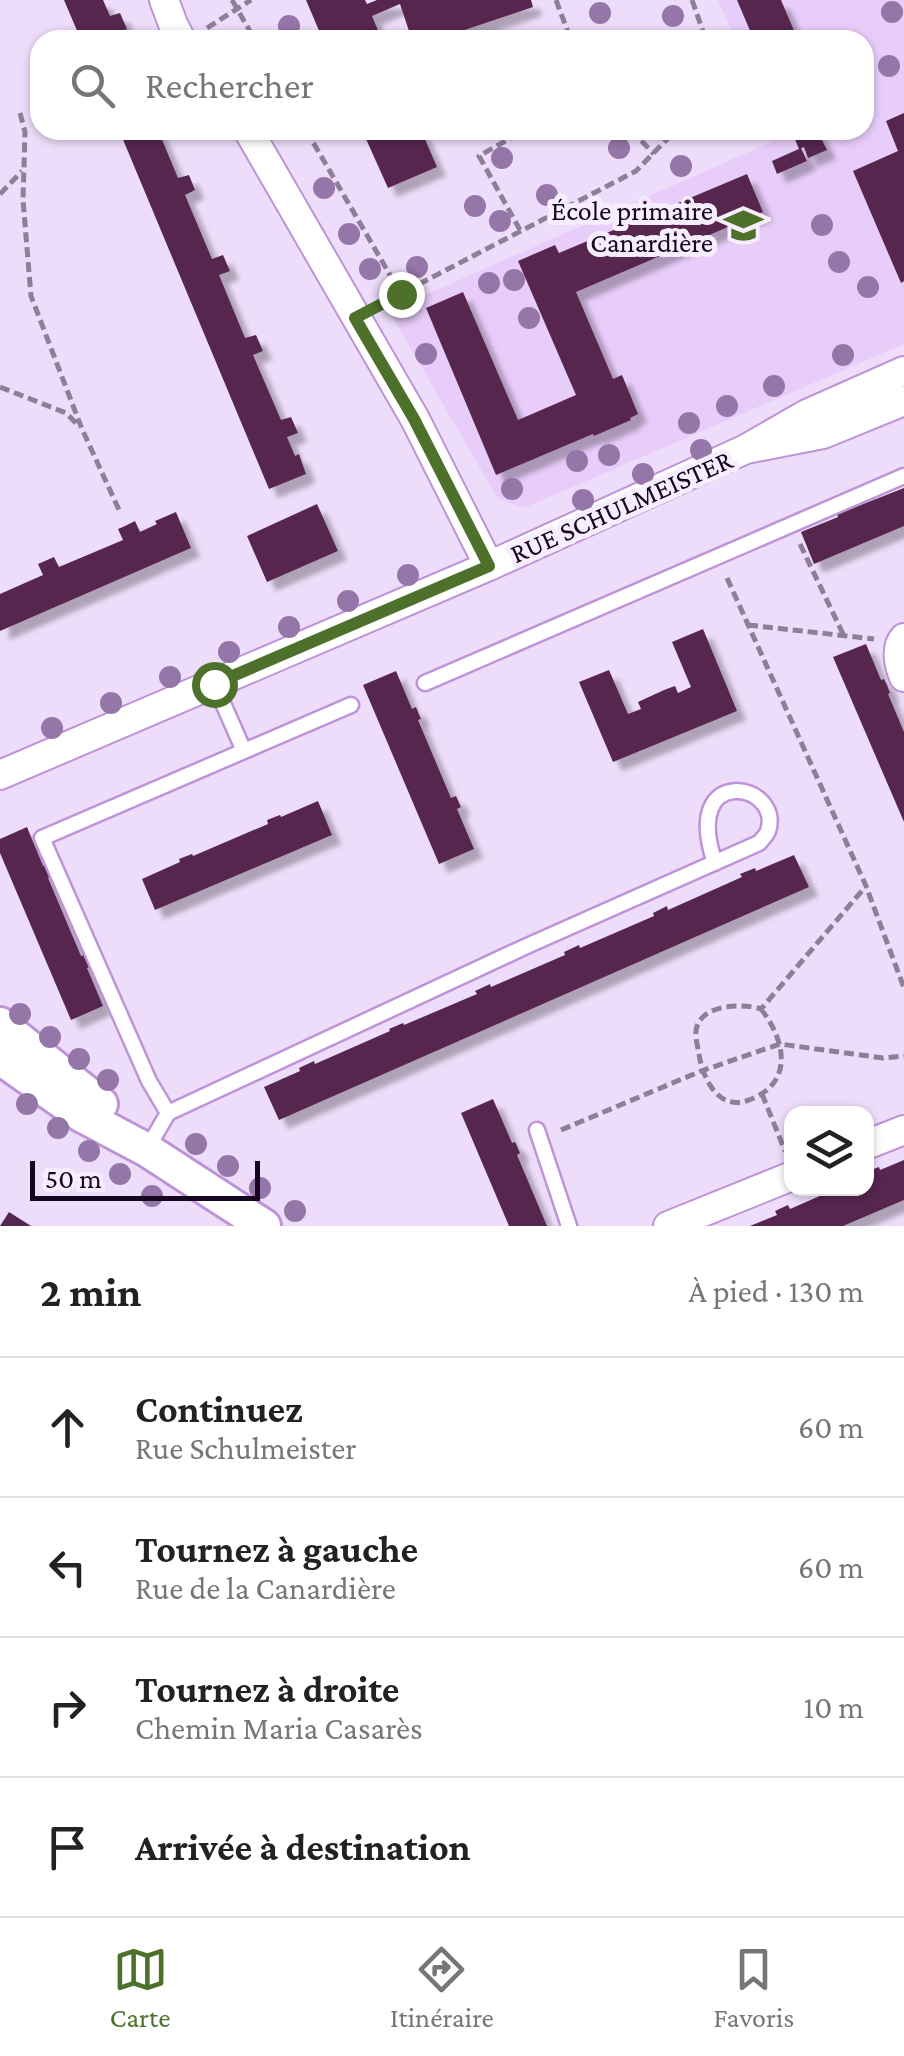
<!DOCTYPE html>
<html lang="fr">
<meta charset="utf-8">
<style>
:root{--surface:#fff;--page:#f6f6f6;--text:#222;--muted:#767676;--line:#e0e0e0;--accent:#4d712b}
body{margin:0;font-family:"Crimson Pro",serif;background:var(--page);color:var(--text)}
.controls{position:absolute;right:30px;bottom:30px;display:grid;overflow:hidden;border-radius:20px;box-shadow:0 2px 8px #0004}
.controls button{width:90px;height:90px;display:grid;place-items:center;padding:0;border:0;border-bottom:2px solid var(--line);background:var(--surface);color:var(--text);font:50px sans-serif}
.scale{position:absolute;left:30px;bottom:25px;width:230px;box-sizing:border-box;padding-left:10px;border:5px solid #16061f;border-top:0;font-size:28px;line-height:35px;white-space:nowrap;color:#16061f;-webkit-text-stroke:8px #f7eefd;paint-order:stroke}
.stop{position:absolute;width:30px;height:30px;margin:-22px;border:8px solid #4d712b;border-radius:50%;background:#fff}
.stop.end{background:#4d712b;border-color:#fff;box-shadow:0 2px 10px #0008}
.list{margin:0;padding:0;list-style:none}
h2{display:flex;justify-content:space-between;align-items:center;height:130px;margin:0;padding:0 40px;font-size:42px}
h2 small{font-size:32px;font-weight:400;color:var(--muted)}
.list li{display:grid;grid-template-columns:65px 1fr auto;gap:30px;align-items:center;box-sizing:border-box;height:140px;padding:0 40px;border-top:2px solid var(--line)}
.list b{display:block;font-size:38px;white-space:nowrap}
.list p{margin:0;font-size:32px;white-space:nowrap;color:var(--muted)}
.list em{font-size:32px;font-style:normal;color:var(--muted)}
.icon{flex:none;width:55px;height:55px;fill:none;stroke:currentColor;stroke-width:2;stroke-linecap:round;stroke-linejoin:round}
.map{position:relative;flex:none;width:904px;height:1226px;overflow:hidden}
.search{position:absolute;background:var(--surface);box-shadow:0 2px 8px #0004;left:30px;right:30px;top:30px;height:110px;display:flex;align-items:center;gap:25px;box-sizing:border-box;padding:0 35px;border-radius:30px;color:var(--muted);font-size:38px}
.sheet{height:690px;background:var(--surface)}
nav{display:flex;justify-content:space-around;align-items:center;box-sizing:border-box;height:140px;border-top:2px solid var(--line);background:var(--surface);font-size:28px;color:var(--muted)}
nav a{display:grid;justify-items:center;gap:5px}
nav .on{color:var(--accent)}
.map>svg:first-child{display:block}
.built{fill:#e8ccfa}
.building{fill:#562850;filter:url(#shadow)}
.lines{fill:none;stroke-linecap:round;stroke-linejoin:round}
.service-casing{stroke:#be94d8;stroke-width:19}
.minor-casing{stroke:#be94d8;stroke-width:32}
.tertiary-casing{stroke:#be94d8;stroke-width:38}
.path{stroke:#8f7e9a;stroke-width:5;stroke-dasharray:10 5;stroke-linecap:butt}
.service{stroke:#fff;stroke-width:14}
.minor{stroke:#fff;stroke-width:28}
.tertiary{stroke:#fff;stroke-width:32}
.tree{fill:#9576a8}
.route{stroke:#4d712b;stroke-width:12}
.labels{text-anchor:middle;stroke-width:10;stroke-linejoin:round;paint-order:stroke}
.poi-label{font-size:28px;fill:#16061f;stroke:#f7eefd;text-anchor:end}
.street-label{font-size:28px;fill:#16061f;stroke:#f7eefd}
</style>
<div class="map">
<svg width="904" height="1226" viewBox="0 0 904 1226">
<defs>
<filter id="shadow"><feDropShadow dx="9" dy="9" stdDeviation="2.5" flood-color="#0004"/></filter>
</defs>
<rect width="100%" height="100%" fill="#eeddfa"/>
<!-- built -->
<path class="built" d="M718 0H904V344L524 508 498 499 389 311 776 140 772 130H864V40H735Z"/>
<!-- building -->
<path class="building" d="M64 0H103L110 16 120 13 127 29 117 33 120 40H81Z
M306 0H365L367 4 377 0H531L533 7 435 40H412L400 4 372 16 382 40H323Z
M737 0H781L798 40H754Z
M904 113V281L901 283 853 171 898 151 886 121Z
M119 130H158L178 178 189 175 195 190 185 195 212 259 223 255 230 271 219 275 245 338 256 335 263 351 253 355 281 420 291 417 298 433 287 437 295 456 299 454 306 474 269 489Z
M362 130H421L437 167 388 188Z
M791 130H817L827 150 808 158 804 147 799 149Z
M801 148 807 161 777 174 772 161Z
M747 174 763 212 576 292 613 379 622 375 638 414 630 418 631 420 594 436 593 434 496 475 426 308 463 292 518 420 576 395 518 261 555 245 559 253Z
M904 488V526L814 564 801 532 838 517 837 514 843 512Z
M317 504 338 551 267 582 247 536Z
M176 512 191 548 0 631V594L43 575 38 564 54 557 59 567 123 540 118 529 125 526 135 521 140 532 157 524 155 521Z
M703 629 737 711 613 762 579 682 609 670 628 714 641 709 638 702 664 690 675 686 678 693 691 687 672 642Z
M866 644 881 680 884 679 887 685 890 693 888 694 904 732V822L833 657Z
M396 671 412 709 416 707 418 712 421 719 418 720 451 798 456 796 461 807 457 809 474 849 439 864 363 685Z
M318 801 332 835 155 910 142 879 180 862 179 859 192 854 193 856 268 824 267 820 280 815 281 817Z
M27 827 43 866 45 865 50 877 48 878 81 956 84 955 87 960 90 967 87 968 103 1006 71 1020 0 853V839Z
M794 855 809 887 279 1120 264 1087 300 1071 299 1068 314 1061 315 1064 390 1031 389 1029 403 1023 404 1025 477 994 475 991 490 984 491 987 565 955 564 952 579 945 580 948 654 916 653 913 667 906 668 910 742 877 740 874 755 868 756 871Z
M493 1099 512 1143 515 1142 517 1146 520 1153 517 1155 547 1226H509L461 1113Z
M904 1160V1200L843 1226H750L777 1215 775 1211 788 1205 790 1209 838 1188H866V1172L879 1167 880 1170Z
M9 1212 31 1226H0Z"/>
<g class="lines">
<defs>
<path id="service" d="M214 683 244 751
M425 683 904 476
M168 1113 149 1081 42 838 351 705
M537 1130 569 1226
M147 1149 168 1113 529 945 759 843C760 842 768 833 768 831 784 783 680 762 715 863"/>
<path id="minor" d="M164 0 173 24 181 40
M248 130 415 419 489 566
M904 371 807 414 746 449 823 434 904 401
M904 638C895 648 899 665 904 677
M0 775 489 566 746 449
M866 1145 904 1130
M668 1226 792 1176"/>
<path id="tertiary" d="M0 1024 101 1104
M0 1058 81 1115 147 1150 264 1226"/>
</defs>
<!-- service casing -->
<use href="#service" class="service-casing"/>
<!-- minor casing -->
<use href="#minor" class="minor-casing"/>
<!-- tertiary casing -->
<use href="#tertiary" class="tertiary-casing"/>
<!-- path -->
<path class="path" d="M232 0 255 40
M556 0 571 40
M692 0 706 40
M207 28 251 0
M20 113 25 132 23 200 31 296 82 429 120 512
M306 130 401 294
M631 130 654 154
M0 194 22 171
M520 230 479 156 525 130
M379 305 636 171 676 130
M0 387 66 413 80 427
M800 544 844 636
M727 578 866 886 904 988
M748 625 874 639
M761 1009C786 1041 795 1085 746 1101 717 1110 702 1076 699 1054 698 1047 695 1038 696 1031 699 1004 742 1003 761 1009L866 886
M762 1094 785 1151
M561 1130 701 1071 780 1044 883 1058 904 1056"/>
<!-- service -->
<use href="#service" class="service"/>
<!-- minor -->
<use href="#minor" class="minor"/>
<!-- tertiary -->
<use href="#tertiary" class="tertiary"/>
</g>
<!-- trees -->
<g class="tree">
<circle cx="892" cy="12" r="11"/>
<circle cx="600" cy="13" r="11"/>
<circle cx="673" cy="16" r="11"/>
<circle cx="289" cy="26" r="11"/>
<circle cx="889" cy="66" r="11"/>
<circle cx="619" cy="148" r="11"/>
<circle cx="502" cy="158" r="11"/>
<circle cx="681" cy="166" r="11"/>
<circle cx="324" cy="188" r="11"/>
<circle cx="547" cy="195" r="11"/>
<circle cx="475" cy="206" r="11"/>
<circle cx="500" cy="221" r="11"/>
<circle cx="822" cy="225" r="11"/>
<circle cx="349" cy="234" r="11"/>
<circle cx="839" cy="262" r="11"/>
<circle cx="417" cy="267" r="11"/>
<circle cx="370" cy="269" r="11"/>
<circle cx="514" cy="280" r="11"/>
<circle cx="489" cy="283" r="11"/>
<circle cx="868" cy="287" r="11"/>
<circle cx="529" cy="318" r="11"/>
<circle cx="426" cy="354" r="11"/>
<circle cx="843" cy="355" r="11"/>
<circle cx="774" cy="386" r="11"/>
<circle cx="727" cy="406" r="11"/>
<circle cx="689" cy="423" r="11"/>
<circle cx="701" cy="450" r="11"/>
<circle cx="609" cy="455" r="11"/>
<circle cx="577" cy="461" r="11"/>
<circle cx="643" cy="474" r="11"/>
<circle cx="512" cy="489" r="11"/>
<circle cx="583" cy="500" r="11"/>
<circle cx="408" cy="575" r="11"/>
<circle cx="348" cy="601" r="11"/>
<circle cx="289" cy="627" r="11"/>
<circle cx="229" cy="652" r="11"/>
<circle cx="170" cy="677" r="11"/>
<circle cx="111" cy="703" r="11"/>
<circle cx="52" cy="728" r="11"/>
<circle cx="20" cy="1014" r="11"/>
<circle cx="50" cy="1037" r="11"/>
<circle cx="79" cy="1059" r="11"/>
<circle cx="108" cy="1080" r="11"/>
<circle cx="27" cy="1104" r="11"/>
<circle cx="58" cy="1128" r="11"/>
<circle cx="196" cy="1144" r="11"/>
<circle cx="89" cy="1151" r="11"/>
<circle cx="228" cy="1166" r="11"/>
<circle cx="120" cy="1174" r="11"/>
<circle cx="260" cy="1188" r="11"/>
<circle cx="152" cy="1196" r="11"/>
<circle cx="295" cy="1211" r="11"/>
</g>
<g class="lines">
<!-- route -->
<path class="route" d="M214 684 489 566 414 419 355 318 401 294"/>
</g>
<!-- icons -->
<defs>
<symbol id="school-bare" viewBox="-9 -9 18 18"><path d="M0-5L7-2L0 1L-7-2ZM-4 1L0 2.5L4 1V4Q0 6-4 4Z" fill="#4d712b" stroke="#f7eefd" stroke-width="2.5" paint-order="stroke"/></symbol>
</defs>
<g fill-rule="evenodd">
<use href="#school-bare" x="716" y="198" width="55" height="55"/>
</g>
<g class="labels">
<!-- poi labels -->
<g class="poi-label">
<text x="713" y="220">École primaire<tspan x="713" dy="32">Canardière</tspan></text>
</g>
<!-- street labels -->
<g class="street-label">
<text transform="translate(621 506) rotate(-24)" y="10">RUE SCHULMEISTER</text>
</g>
</g>
</svg>
<div class="controls">
<button><svg class="icon" aria-label="layers" viewBox="0 0 24 24"><path d="M12 4l9 5-9 5-9-5zM3 14l9 5 9-5"/></svg></button>
</div>
<div class="scale">50 m</div>
<div class="stop" style="left:214px;top:684px"></div>
<div class="stop end" style="left:401px;top:294px"></div>
<div class="search"><svg class="icon" aria-label="search" viewBox="0 0 24 24"><circle cx="10" cy="10" r="6"/><path d="M15 15l6 6"/></svg>Rechercher</div>
</div>
<section class="sheet">
<h2>2 min<small>À pied · 130 m</small></h2>
<ul class="list">
<li><svg class="icon" aria-label="ahead" viewBox="0 0 24 24"><path d="M12 20V5M6 11l6-6 6 6"/></svg><div><b>Continuez</b><p>Rue Schulmeister</p></div><em>60 m</em></li>
<li><svg class="icon" aria-label="left" viewBox="0 0 24 24"><path d="M17 20v-9H6M10 6l-5 5 5 5"/></svg><div><b>Tournez à gauche</b><p>Rue de la Canardière</p></div><em>60 m</em></li>
<li><svg class="icon" aria-label="right" viewBox="0 0 24 24"><path d="M7 20v-9h11M14 6l5 5-5 5"/></svg><div><b>Tournez à droite</b><p>Chemin Maria Casarès</p></div><em>10 m</em></li>
<li><svg class="icon" aria-label="arrive" viewBox="0 0 24 24"><path d="M6 21V4h12l-3 4 3 4H6"/></svg><div><b>Arrivée à destination</b></div></li>
</ul>
</section>
<nav>
<a class="on"><svg class="icon" aria-label="map" viewBox="0 0 24 24"><path d="M3 6l6-2 6 2 6-2v14l-6 2-6-2-6 2zM9 4v14M15 6v14"/></svg>Carte</a>
<a><svg class="icon" aria-label="directions" viewBox="0 0 24 24"><path d="M12 3l9 9-9 9-9-9zM9 14v-3h6M13 9l2 2-2 2"/></svg>Itinéraire</a>
<a><svg class="icon" aria-label="saved" viewBox="0 0 24 24"><path d="M7 4h10v16l-5-4-5 4z"/></svg>Favoris</a>
</nav>
